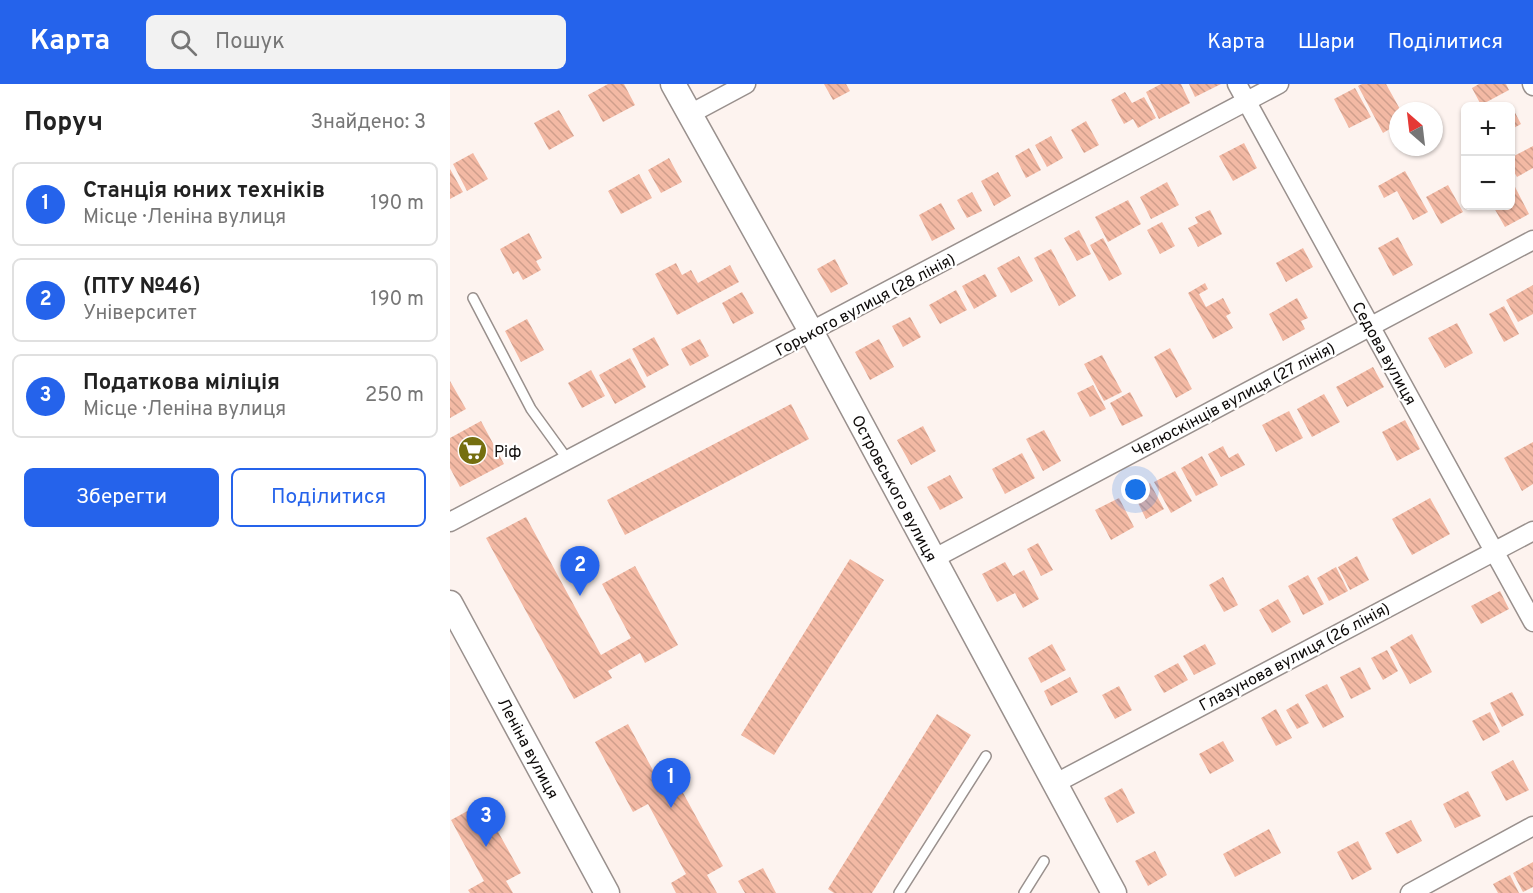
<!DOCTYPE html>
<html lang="uk">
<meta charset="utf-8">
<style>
:root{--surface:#fff;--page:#f2f2f2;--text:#222;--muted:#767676;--line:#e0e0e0;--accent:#2563eb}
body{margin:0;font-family:Overpass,sans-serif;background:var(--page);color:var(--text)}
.controls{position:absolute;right:18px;top:18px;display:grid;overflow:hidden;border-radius:9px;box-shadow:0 2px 4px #0004}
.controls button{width:54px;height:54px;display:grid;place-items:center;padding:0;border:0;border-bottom:2px solid var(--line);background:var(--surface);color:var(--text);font:30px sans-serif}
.compass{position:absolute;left:939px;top:18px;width:54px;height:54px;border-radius:50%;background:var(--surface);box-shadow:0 2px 4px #0004;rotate:332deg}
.you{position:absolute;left:686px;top:406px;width:21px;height:21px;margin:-15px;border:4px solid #fff;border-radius:50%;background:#1a73e8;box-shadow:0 0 0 9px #1a73e833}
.badge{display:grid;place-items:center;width:39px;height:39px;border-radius:50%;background:var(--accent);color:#fff;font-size:20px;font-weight:700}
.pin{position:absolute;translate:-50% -50px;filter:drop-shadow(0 2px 3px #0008)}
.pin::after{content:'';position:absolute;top:32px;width:21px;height:18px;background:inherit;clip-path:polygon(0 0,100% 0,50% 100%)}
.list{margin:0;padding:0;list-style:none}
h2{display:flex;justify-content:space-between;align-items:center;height:78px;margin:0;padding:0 24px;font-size:26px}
h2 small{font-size:20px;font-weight:400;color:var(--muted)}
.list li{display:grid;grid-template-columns:39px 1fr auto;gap:18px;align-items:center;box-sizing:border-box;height:84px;margin:0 12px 12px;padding:0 12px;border:2px solid var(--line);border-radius:9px}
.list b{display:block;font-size:22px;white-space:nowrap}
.list p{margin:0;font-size:20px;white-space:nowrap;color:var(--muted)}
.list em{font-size:20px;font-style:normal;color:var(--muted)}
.actions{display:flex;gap:12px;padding:18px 24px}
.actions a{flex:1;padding:14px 0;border:2px solid var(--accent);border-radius:9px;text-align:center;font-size:21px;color:var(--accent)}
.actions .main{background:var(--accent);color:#fff}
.icon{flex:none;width:33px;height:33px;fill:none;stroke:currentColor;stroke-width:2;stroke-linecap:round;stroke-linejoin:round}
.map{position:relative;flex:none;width:1083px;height:809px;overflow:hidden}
header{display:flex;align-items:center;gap:36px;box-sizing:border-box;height:84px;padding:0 30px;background:var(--accent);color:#fff}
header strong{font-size:28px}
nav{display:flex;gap:33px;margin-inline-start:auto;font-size:21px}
.search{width:420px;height:54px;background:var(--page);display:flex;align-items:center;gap:15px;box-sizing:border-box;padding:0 21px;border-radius:9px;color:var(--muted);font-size:22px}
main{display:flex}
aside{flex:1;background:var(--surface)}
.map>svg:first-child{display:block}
.building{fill:url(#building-back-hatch)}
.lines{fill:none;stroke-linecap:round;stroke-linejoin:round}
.lane-casing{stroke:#99908d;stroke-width:12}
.street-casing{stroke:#99908d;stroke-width:21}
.secondary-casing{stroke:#99908d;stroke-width:27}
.lane{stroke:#fff;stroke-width:9}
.street{stroke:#fff;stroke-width:18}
.secondary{stroke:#fff;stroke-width:24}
.labels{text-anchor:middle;stroke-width:4.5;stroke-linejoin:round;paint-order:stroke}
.street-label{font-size:16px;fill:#0e0b0a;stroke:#fff}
.poi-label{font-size:16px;fill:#0e0b0a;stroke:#fff;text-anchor:start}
</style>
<header>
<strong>Карта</strong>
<div class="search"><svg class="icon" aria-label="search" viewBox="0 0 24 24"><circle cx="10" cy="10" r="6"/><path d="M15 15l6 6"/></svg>Пошук</div>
<nav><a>Карта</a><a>Шари</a><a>Поділитися</a></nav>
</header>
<main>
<aside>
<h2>Поруч<small>Знайдено: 3</small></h2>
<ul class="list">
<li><span class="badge">1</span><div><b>Станція юних техніків</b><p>Місце · Леніна вулиця</p></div><em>190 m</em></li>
<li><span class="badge">2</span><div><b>(ПТУ №46)</b><p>Університет</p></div><em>190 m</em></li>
<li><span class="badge">3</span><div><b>Податкова міліція</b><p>Місце · Леніна вулиця</p></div><em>250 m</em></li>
</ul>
<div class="actions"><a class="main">Зберегти</a><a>Поділитися</a></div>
</aside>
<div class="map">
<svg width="1083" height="809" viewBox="0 0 1083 809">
<defs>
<pattern id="building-back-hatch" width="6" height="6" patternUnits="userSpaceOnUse" patternTransform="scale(1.5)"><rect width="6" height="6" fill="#f3b9a4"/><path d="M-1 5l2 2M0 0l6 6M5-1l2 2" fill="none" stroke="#cf9e8c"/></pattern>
</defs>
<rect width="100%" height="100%" fill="#fdf3ef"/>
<!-- building -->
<path class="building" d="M158 0H174L185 21 153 38 138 11Z
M374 0H396L400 7 383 16Z
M711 0H731L740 19 709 35 696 8Z
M739 0H771L745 13Z
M912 0H936L951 27 945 29 948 40 933 49 908 2Z
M1029 0H1056L1059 6 1031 21 1022 4Z
M905 4 921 33 899 44 884 15Z
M675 8 682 19 694 13 706 34 688 44 683 35 674 40 661 16Z
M1062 23 1071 40 1060 46V24Z
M109 26 124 52 99 66 84 39Z
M636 37 649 61 634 69 621 46Z
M601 52 613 74 597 83 585 61Z
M794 59 807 84 783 97 769 72Z
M1083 62V84L1067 93 1060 81V74Z
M579 64 591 86 576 94 565 72Z
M23 69 38 95 17 107 3 80Z
M219 74 232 98 211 109 198 86Z
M0 85 13 108 0 115Z
M955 87 978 128 963 136 947 107 934 114 928 102Z
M548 88 561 112 544 122 531 97Z
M189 90 202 114 171 130 158 107Z
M717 98 729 121 701 135 690 113Z
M998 101 1013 128 991 140 976 113Z
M1064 101 1079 130 1055 143 1043 122H1060V103Z
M522 108 532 127 517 134 507 116Z
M678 116 691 140 658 158 645 133Z
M491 119 505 145 482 157 469 131Z
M760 126 772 150 748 163 738 144 748 139 745 133Z
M712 138 725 162 710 170 697 146Z
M629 146 641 170 627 177 614 154Z
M79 149 92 174 86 177 91 186 73 196 68 187 63 190 50 165Z
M948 153 963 181 943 192 928 164Z
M653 154 672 190 659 197 640 161Z
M853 164 863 183 836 198 826 179Z
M601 165 626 212 609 222 584 174Z
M569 172 583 197 561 209 547 184Z
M385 175 398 200 381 209 367 185Z
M226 179 232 191 241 186 248 199 280 181 289 198 227 231 205 190Z
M535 190 547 212 524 225 512 202Z
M755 199 758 205 749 210 756 223 773 214 781 229 776 232 783 244 763 255 738 209Z
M1083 201V230L1068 238 1056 216Z
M506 206 517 226 490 240 479 221Z
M292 208 304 229 283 240 272 219Z
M847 214 858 234 851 237 855 245 833 257 819 230Z
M1054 222 1069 250 1054 258 1039 230Z
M460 233 471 253 453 263 442 242Z
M77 235 94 266 71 278 55 247Z
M1007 239 1023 269 995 284 978 254Z
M204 253 219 281 197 293 182 265Z
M250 255 259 272 240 282 231 265Z
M429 255 444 283 420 296 405 268Z
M720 264 742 305 726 314 704 273Z
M652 271 672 308 654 317 634 280Z
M180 274 196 303 165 320 149 291Z
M923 283 934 303 897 323 886 303Z
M141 286 155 312 132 324 118 299Z
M0 297 16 325 0 334Z
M643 301 656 325 640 333 627 309Z
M680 308 693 332 672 342 660 319Z
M874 310 890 338 862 353 847 325Z
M341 320 359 355 175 451 157 416Z
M839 327 853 354 826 368 812 341Z
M955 336 970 365 947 377 932 348Z
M31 337 54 380 10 403 0 384V354Z
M473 342 486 367 461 381 447 356Z
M594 346 611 377 593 387 576 355Z
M1083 358V400L1072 407 1054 374Z
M773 362 779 374 788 369 795 381 771 393 758 370Z
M572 369 585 394 555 410 542 385Z
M752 372 768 401 746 412 731 384Z
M725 387 742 417 721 429 704 398Z
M500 391 513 414 490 426 477 403Z
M700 399 714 425 696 435 683 409Z
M669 414 684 443 661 456 645 426Z
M980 414 1000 450 962 471 942 435Z
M76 433 151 571 181 554 152 500 185 482 228 561 195 579 190 569 158 587 162 594 124 615 36 454Z
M588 459 603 486 591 492 577 465Z
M907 472 919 496 900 506 888 483Z
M400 475 434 496 324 671 291 651Z
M555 478 563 492 574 486 589 515 573 524 565 509 547 518 532 490Z
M886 483 898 507 879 517 867 494Z
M858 491 874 520 853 531 838 502Z
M773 493 788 521 774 528 759 501Z
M1050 507 1059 525 1031 540 1021 522Z
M828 515 841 538 822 549 809 526Z
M962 550 982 588 960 600 940 563Z
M602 560 616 586 591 599 578 574Z
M755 560 766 580 744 591 733 572Z
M937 566 948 587 933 596 921 574Z
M728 579 738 596 714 609 704 592Z
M910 583 921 605 901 615 890 593Z
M620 593 628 608 601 622 594 607Z
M877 600 894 633 873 644 855 611Z
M669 602 682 626 665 635 652 611Z
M1062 608 1074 631 1052 643 1040 619Z
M848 619 859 639 847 645 836 626Z
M826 625 842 654 826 662 811 634Z
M1040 628 1050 648 1033 657 1022 637Z
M487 630 521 651 422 809H384L378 805Z
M178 640 212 703 226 696 273 782 257 791 267 809H226L221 799 236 790 198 720 183 728 145 658Z
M773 657 784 677 760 690 749 670Z
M1063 676 1079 706 1056 717 1041 688Z
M672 704 685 729 667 739 654 714Z
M1018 707 1031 732 1005 744 993 720Z
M32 719 71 789 56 797 63 809H20L18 806 34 797 1 736Z
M961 736 972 757 947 770 935 749Z
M819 745 831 769 785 793 773 770Z
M908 757 922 785 902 796 887 768Z
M705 767 717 791 698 802 685 777Z
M1083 778V803L1073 808 1063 789Z
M313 784 326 809H295L288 797Z
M1060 791 1069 809H1048L1043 800Z"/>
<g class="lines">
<defs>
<path id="lane" d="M23 214 81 325 118 376
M449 809 536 672
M574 809 594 777"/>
<path id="street" d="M787 0 1083 538
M1082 0 1083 2
M240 30 296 0
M0 438 829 0
M483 475 1083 156
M606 699 1083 447
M960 809 1083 742"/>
<path id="secondary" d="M223 0 362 249 664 809
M0 519 157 809"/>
</defs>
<!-- lane casing -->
<use href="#lane" class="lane-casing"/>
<!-- street casing -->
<use href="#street" class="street-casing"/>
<!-- secondary casing -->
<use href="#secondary" class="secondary-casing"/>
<!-- lane -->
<use href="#lane" class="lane"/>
<!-- street -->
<use href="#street" class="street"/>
<!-- secondary -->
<use href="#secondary" class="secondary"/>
</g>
<!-- icons -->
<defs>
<symbol id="supermarket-disc" viewBox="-11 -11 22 22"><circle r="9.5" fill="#756f10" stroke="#fff"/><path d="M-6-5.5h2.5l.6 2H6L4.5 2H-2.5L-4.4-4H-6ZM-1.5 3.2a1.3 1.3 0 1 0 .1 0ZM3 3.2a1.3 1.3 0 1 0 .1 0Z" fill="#fff"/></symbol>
</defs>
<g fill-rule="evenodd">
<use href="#supermarket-disc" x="6" y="350" width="33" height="33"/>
</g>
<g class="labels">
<!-- street labels -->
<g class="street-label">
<text transform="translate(415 220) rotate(-28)" y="6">Горького вулиця (28 лiнiя)</text>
<text transform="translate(935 269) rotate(61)" y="6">Седова вулиця</text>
<text transform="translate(783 315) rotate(-28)" y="6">Челюскінців вулиця (27 лiнiя)</text>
<text transform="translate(445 404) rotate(62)" y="6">Островського вулиця</text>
<text transform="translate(844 572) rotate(-28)" y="6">Глазунова вулиця (26 лiнiя)</text>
<text transform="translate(79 664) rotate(62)" y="6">Леніна вулиця</text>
</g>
<!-- poi labels -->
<g class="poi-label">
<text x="44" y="373">Ріф</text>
</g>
</g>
</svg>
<div class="controls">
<button>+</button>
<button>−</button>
</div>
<svg class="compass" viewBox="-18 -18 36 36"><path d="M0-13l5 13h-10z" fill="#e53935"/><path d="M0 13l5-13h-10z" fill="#767676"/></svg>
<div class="you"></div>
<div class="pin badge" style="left:221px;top:724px">1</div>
<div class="pin badge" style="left:130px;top:512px">2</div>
<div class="pin badge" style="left:36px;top:763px">3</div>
</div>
</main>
